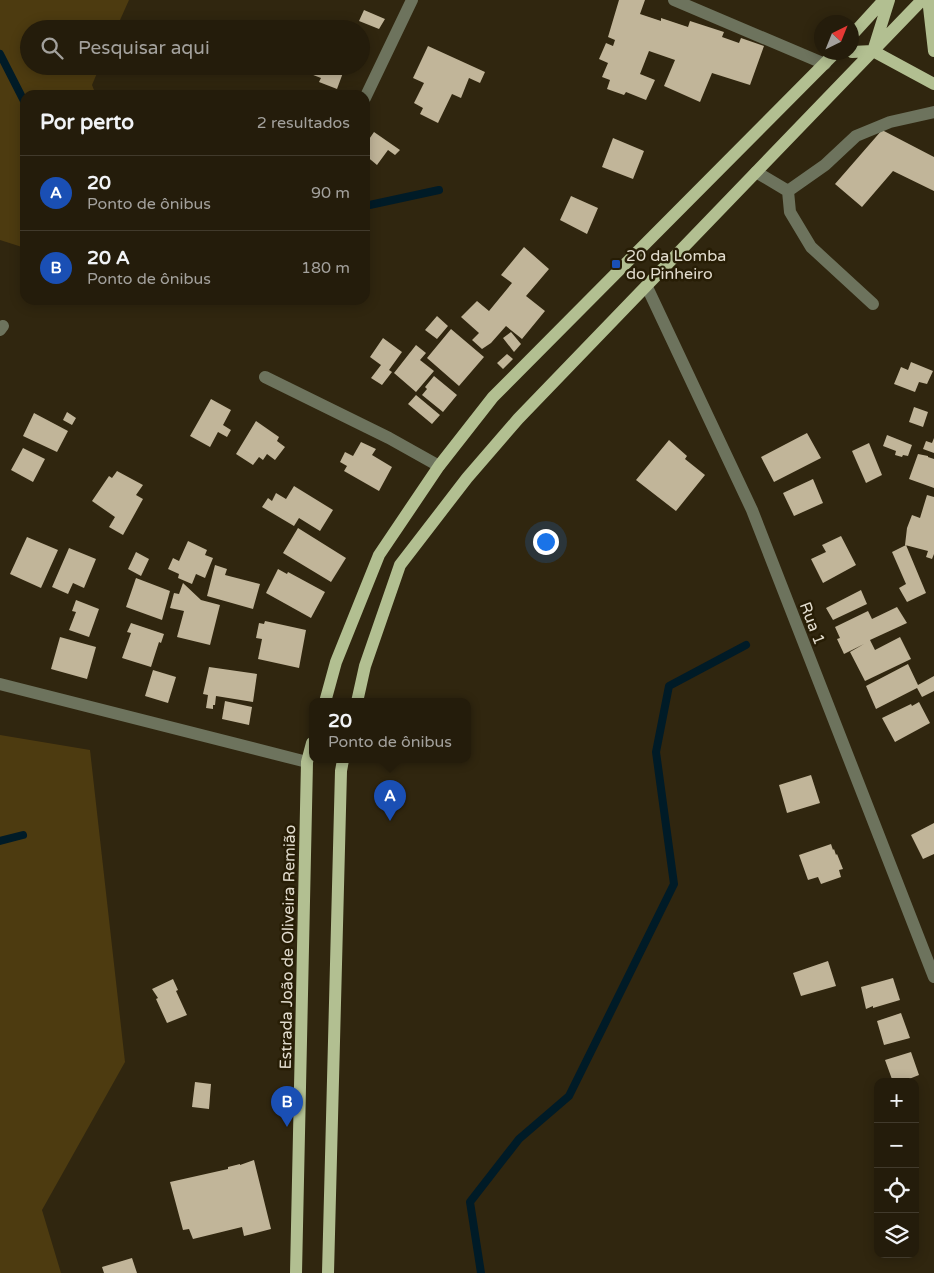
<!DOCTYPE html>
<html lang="pt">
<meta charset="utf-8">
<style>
:root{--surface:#241c0b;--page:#2c2514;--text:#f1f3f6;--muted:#a3a19d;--line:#413a2c;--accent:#f59c92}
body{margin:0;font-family:"Varela Round",sans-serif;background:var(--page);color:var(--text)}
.controls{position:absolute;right:15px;bottom:15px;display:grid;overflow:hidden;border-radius:10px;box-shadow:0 2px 12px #0003}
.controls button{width:45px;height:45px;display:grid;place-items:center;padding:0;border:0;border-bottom:1px solid var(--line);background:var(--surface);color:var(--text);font:25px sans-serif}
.compass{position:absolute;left:814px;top:15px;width:45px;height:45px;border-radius:50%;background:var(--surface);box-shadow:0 2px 12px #0003;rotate:43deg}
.you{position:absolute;left:545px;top:541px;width:18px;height:18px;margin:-12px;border:4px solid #fff;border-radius:50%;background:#1a73e8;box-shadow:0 0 0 8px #1a73e833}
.badge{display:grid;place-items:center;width:32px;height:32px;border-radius:50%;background:var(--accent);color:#fff;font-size:16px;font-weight:700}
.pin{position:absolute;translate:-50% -41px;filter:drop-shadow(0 1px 2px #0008)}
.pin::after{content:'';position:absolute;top:26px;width:18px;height:15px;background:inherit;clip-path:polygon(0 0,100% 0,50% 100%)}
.popup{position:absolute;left:309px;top:698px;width:162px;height:65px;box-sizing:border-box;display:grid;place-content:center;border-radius:10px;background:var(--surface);filter:drop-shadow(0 1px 4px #0005);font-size:16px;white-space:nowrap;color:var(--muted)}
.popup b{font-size:19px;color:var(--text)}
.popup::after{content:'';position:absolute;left:50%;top:100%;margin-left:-10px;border:10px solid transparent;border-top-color:var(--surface)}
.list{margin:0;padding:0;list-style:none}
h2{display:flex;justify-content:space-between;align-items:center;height:65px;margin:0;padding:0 20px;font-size:21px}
h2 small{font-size:16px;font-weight:400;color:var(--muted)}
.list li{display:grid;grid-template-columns:32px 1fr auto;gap:15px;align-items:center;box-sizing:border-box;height:75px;padding:0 20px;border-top:1px solid var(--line)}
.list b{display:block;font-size:19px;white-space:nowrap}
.list p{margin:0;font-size:16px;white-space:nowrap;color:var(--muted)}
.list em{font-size:16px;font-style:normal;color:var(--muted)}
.icon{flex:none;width:28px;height:28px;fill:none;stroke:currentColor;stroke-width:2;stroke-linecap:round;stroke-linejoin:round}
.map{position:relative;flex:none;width:934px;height:1273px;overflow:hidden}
.search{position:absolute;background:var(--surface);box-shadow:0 2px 12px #0003;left:20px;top:20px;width:350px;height:55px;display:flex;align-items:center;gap:12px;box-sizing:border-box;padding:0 18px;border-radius:28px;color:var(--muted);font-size:19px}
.panel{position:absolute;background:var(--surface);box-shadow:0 2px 12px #0003;left:20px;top:90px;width:350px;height:215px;border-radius:15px}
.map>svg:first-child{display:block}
.green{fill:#4d3b10}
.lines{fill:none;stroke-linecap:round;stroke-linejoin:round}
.stream{stroke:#001b27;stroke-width:8}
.building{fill:#c1b599}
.minor{stroke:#6d735d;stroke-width:12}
.major{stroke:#b2bf91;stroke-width:12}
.transit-dot{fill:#1a4fb4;stroke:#271d05;stroke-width:2}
.labels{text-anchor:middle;stroke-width:5;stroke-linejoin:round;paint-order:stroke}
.poi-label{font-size:16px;fill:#e2dcce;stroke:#271d05;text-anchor:start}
.street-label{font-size:16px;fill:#e2dcce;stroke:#271d05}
</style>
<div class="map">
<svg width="934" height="1273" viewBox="0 0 934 1273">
<rect width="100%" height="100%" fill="#30260f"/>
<!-- green -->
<path class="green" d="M0 0H129L116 29H29V66H100L92 85 96 95H25V248L0 240Z
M0 735 90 750 125 1062 42 1210 61 1273H0Z"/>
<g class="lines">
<!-- stream -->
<path class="stream" d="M0 54 25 103
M365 206 439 190
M0 841 23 835
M481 1273 470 1202 519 1139 569 1096 674 884 656 752 669 686 746 645"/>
</g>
<!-- building -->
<path class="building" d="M619 0H645L640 14 661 21V18L688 27 690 21 724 32 722 37 739 43 741 38 764 46 750 85 712 73 700 102 664 86 675 60 649 51 640 74 655 80 646 100 626 92 624 95 607 89 610 80 602 77 608 63 599 59 606 43 613 46 615 40 608 37Z
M364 10 385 19 379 29 359 21Z
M428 46 485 72 480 83 469 78 461 98 452 94 438 123 420 114 423 108 414 103 424 83 413 78Z
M290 66H334L344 70 337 89 319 82 321 78Z
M882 130 934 157V191L893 171 862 207 835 184Z
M374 132 400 150 395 155 388 150 377 165 365 155V145Z
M613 138 644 151 633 179 602 167Z
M571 196 598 208 587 234 560 220Z
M524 247 549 269 526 296 545 311 522 339 506 326 491 343 482 349 472 340 479 333 461 317 477 301 489 311 512 283 501 275Z
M437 316 448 326 437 339 425 330Z
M451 329 484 357 459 386 427 358Z
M511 332 521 344 514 352 503 338Z
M383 338 402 352 389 370 392 372 382 385 371 378 381 365 370 357Z
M416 345 426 353 420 360 434 371 416 392 394 373Z
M507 354 513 359 503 369 497 363Z
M911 362 933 371 927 384 919 382 915 392 894 384 901 367 908 370Z
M434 376 457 395 443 412 422 395 427 389 425 387Z
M416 395 440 415 432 424 408 404Z
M211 399 231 410 223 425 231 430 227 437 218 432 210 447 190 436Z
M914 407 928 412 923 427 909 422Z
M67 412 76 418 72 425 63 420Z
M34 413 68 431 57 452 23 436Z
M256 421 279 437 277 441 285 447 275 460 267 454 263 460 259 457 253 465 236 454Z
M807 433 821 458 774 482 761 457Z
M887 435 912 445 908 456 903 455 902 457 895 455 896 451 883 446Z
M934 438V453L923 449 926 441 932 443Z
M669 440 687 456 685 459 705 475 676 511 636 480Z
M361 442 376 449 372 455 392 467 379 491 344 471 347 466 340 462 345 452 353 456Z
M869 443 882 475 866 483 852 451Z
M23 448 45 459 33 482 11 470Z
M918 454 928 456V457L934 459V488L909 479Z
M117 471 143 485 136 495 143 499 123 535 109 527 115 517 92 501 109 476 112 478Z
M813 479 823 503 794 516 783 493Z
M294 486 333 510 320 531 299 518 294 526 262 507 268 498 272 501 276 493 286 499Z
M927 495 934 497V554L932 559 926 557 928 551 905 545 907 528 912 515 920 518Z
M298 528 346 558 331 582 283 553Z
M841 536 856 565 823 583 811 559 826 552 822 545Z
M27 537 58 550 41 588 10 574Z
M188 541 207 550 205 555 213 558 205 578 196 574 192 584 178 578 179 574 168 569 173 558 179 561Z
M906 545 926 593 907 602 899 588 906 584 892 552Z
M69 548 96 559 84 588 73 583 68 594 52 587Z
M136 552 149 559 141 576 128 569Z
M215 565 227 569 225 575 260 584 253 609 207 596Z
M278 569 287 574 288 572 325 592 311 618 266 593Z
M136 578 170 591 162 620 126 607Z
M183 583 201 600 220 605 210 645 177 637 184 611 170 608 174 593 179 594Z
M861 590 867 604 833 620 826 608Z
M76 600 99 609 89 637 69 630 76 612 72 611Z
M897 607 907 623 870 640 875 650 900 637 911 659 865 681 850 652 864 644 844 654 837 639 840 638 835 627 868 611 872 619Z
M265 621 306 630 299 668 258 659 262 639 256 638 259 623 264 624Z
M131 623 164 634 161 643 159 642 151 667 122 658 131 633 127 632Z
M60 637 96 647 87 679 51 669Z
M908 664 918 685 934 676V691L922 697 917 688 876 709 866 686Z
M209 667 257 674 253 702 216 696 215 705H213V709L206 708 208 695 203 694Z
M153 670 176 677 168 703 145 696Z
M225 701 252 707 249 725 222 719Z
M919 702 930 723 895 742 882 718 911 704 912 706Z
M811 775 820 803 787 813 779 785Z
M934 823V854L923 859 911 835Z
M831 844 833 850 834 849 836 855 837 854 843 869 839 870 841 877 821 884 818 877 808 880 799 855Z
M828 961 836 986 801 996 793 973Z
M893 978 900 1000 873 1008V1006L866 1009 861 987Z
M173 979 178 990 176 991 187 1015 167 1023 156 999 158 998 152 989Z
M901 1013 910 1038 884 1045 877 1021Z
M911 1052 919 1075 904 1081V1079L893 1082 885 1060Z
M195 1082 211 1084 209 1109 192 1107Z
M254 1160 271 1229 244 1236 242 1227 193 1239 189 1229 183 1230 170 1182 228 1169V1167L240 1164V1165Z
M132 1258 137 1273H104L102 1267Z"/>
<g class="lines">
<!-- minor -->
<path class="minor" d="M674 0 825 64
M365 98 412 0
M756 172 788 191
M647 287 752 510 934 977
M873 304 811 247 790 212 788 191 825 165 856 136 890 122 934 112
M0 330 3 326
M265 377 389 438 439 466
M0 684 307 762"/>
<!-- major -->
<path class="major" d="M931 0 929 7 934 51
M852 35 884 0
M874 48 889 0
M852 52 873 51 934 84
M325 702 336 662 379 555 439 466 493 397 836 52
M357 702 365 666 400 565 467 478 518 419 922 0
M296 1273 307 762 312 743
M328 1273 341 771 343 760"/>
</g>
<!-- markers -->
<rect class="transit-dot" x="611" y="259" width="10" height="10" rx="2.5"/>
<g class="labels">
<!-- poi labels -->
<g class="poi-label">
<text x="626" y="261">20 da Lomba<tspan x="626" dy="18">do Pinheiro</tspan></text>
</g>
<!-- street labels -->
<g class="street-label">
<text transform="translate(813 623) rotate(69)" y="6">Rua 1</text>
<text transform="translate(287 947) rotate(-89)" y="6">Estrada João de Oliveira Remião</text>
</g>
</g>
</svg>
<div class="controls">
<button>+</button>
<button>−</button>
<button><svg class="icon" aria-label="locate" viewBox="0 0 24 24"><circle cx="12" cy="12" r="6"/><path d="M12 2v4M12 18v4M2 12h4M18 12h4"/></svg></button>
<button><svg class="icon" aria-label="layers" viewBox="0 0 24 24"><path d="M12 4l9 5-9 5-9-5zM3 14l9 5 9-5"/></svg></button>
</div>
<svg class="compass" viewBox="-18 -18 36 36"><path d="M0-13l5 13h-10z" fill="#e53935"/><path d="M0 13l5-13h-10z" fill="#a3a19d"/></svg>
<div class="you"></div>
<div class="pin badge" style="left:390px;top:821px;background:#1a4fb4">A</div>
<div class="popup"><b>20</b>Ponto de ônibus</div>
<div class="pin badge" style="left:287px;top:1127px;background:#1a4fb4">B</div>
<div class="search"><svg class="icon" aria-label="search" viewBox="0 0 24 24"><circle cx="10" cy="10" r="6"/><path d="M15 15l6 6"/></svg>Pesquisar aqui</div>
<section class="panel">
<h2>Por perto<small>2 resultados</small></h2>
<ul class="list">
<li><span class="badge" style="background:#1a4fb4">A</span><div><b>20</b><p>Ponto de ônibus</p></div><em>90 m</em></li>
<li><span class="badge" style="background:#1a4fb4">B</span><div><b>20 A</b><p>Ponto de ônibus</p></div><em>180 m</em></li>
</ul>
</section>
</div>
